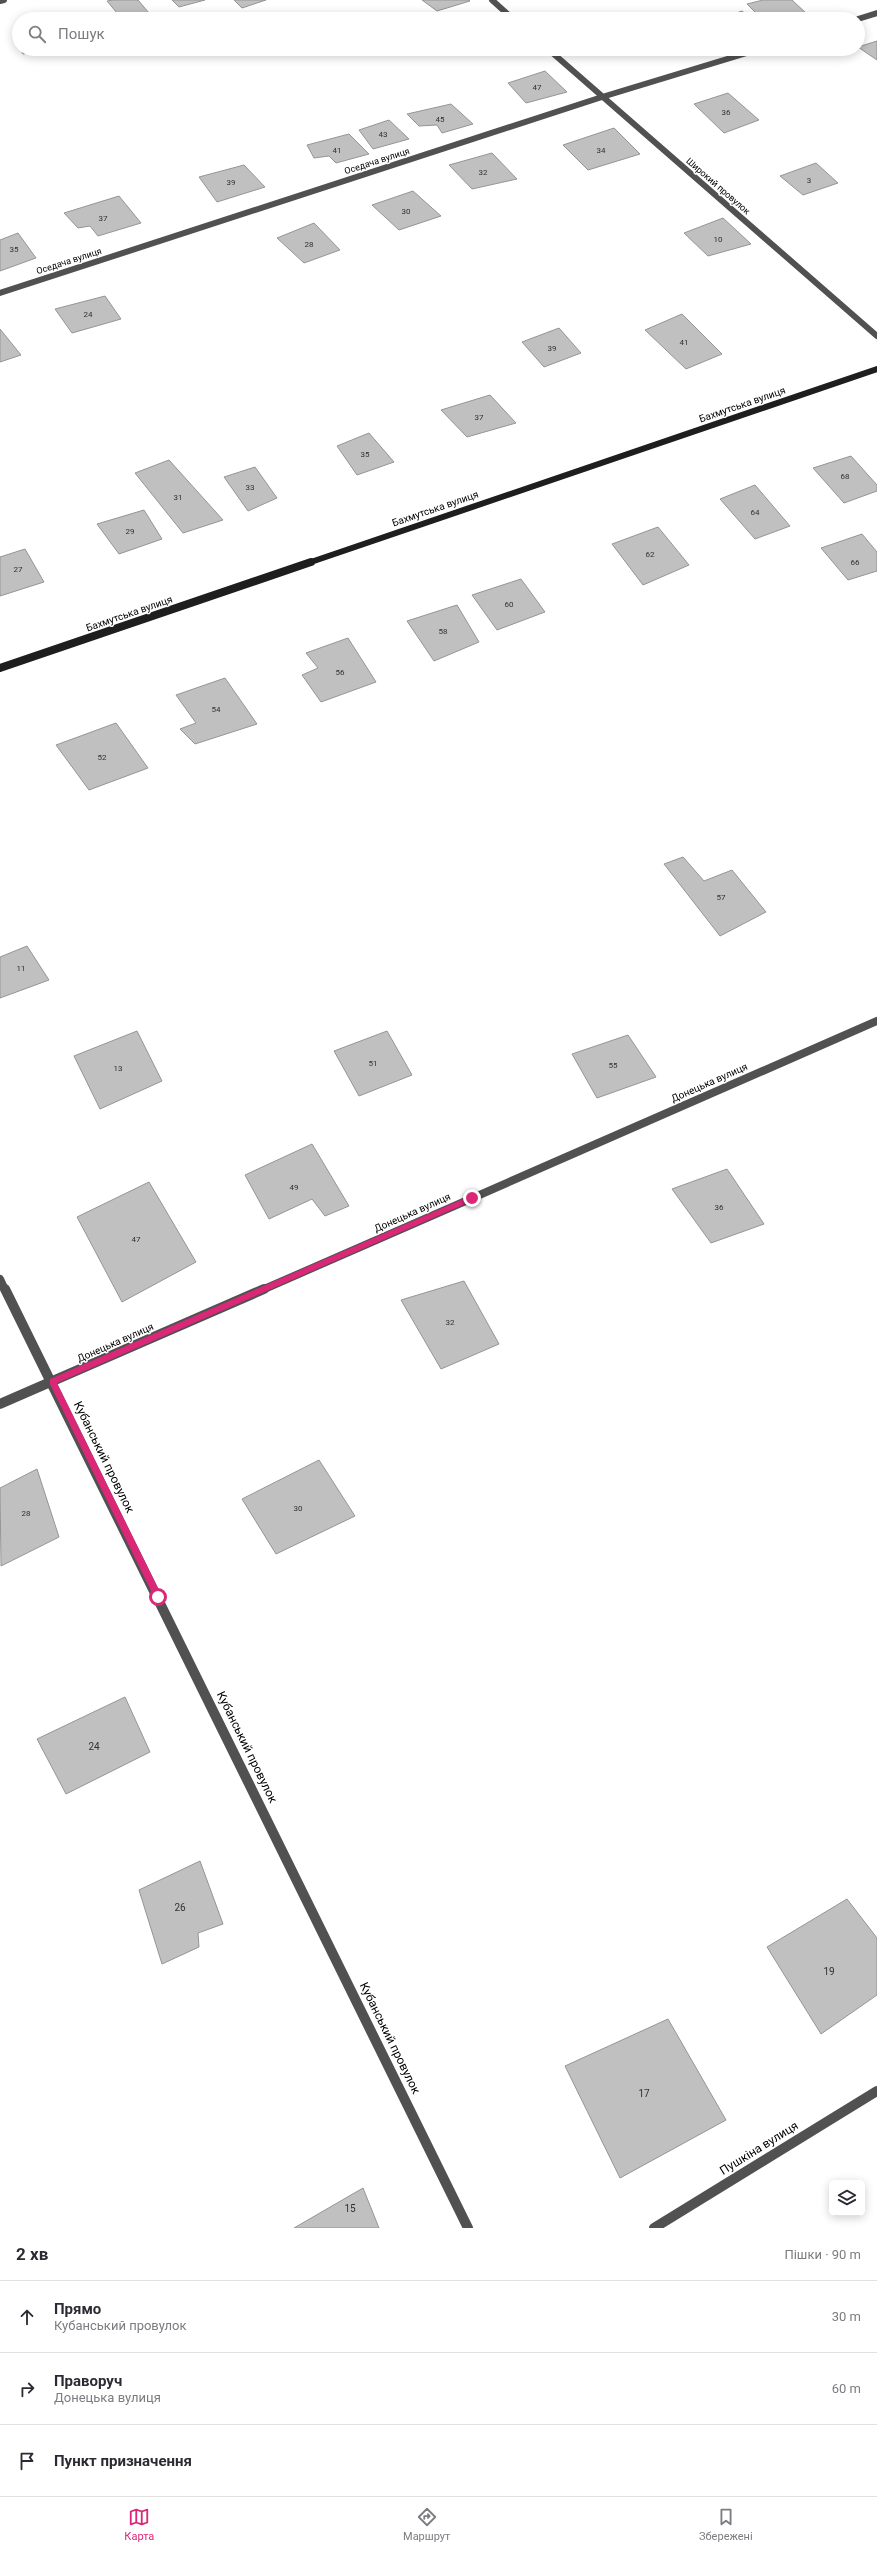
<!DOCTYPE html>
<html lang="uk">
<meta charset="utf-8">
<style>
:root{--surface:#fff;--page:#f7f7f7;--text:#2b2b33;--muted:#7c7c81;--line:#e1e1e2;--accent:#db2777}
body{margin:0;font-family:Roboto,sans-serif;background:var(--page);color:var(--text)}
.controls{position:absolute;right:12px;bottom:12px;display:grid;overflow:hidden;border-radius:6px;box-shadow:0 2px 10px #0003}
.controls button{width:36px;height:36px;display:grid;place-items:center;padding:0;border:0;border-bottom:1px solid var(--line);background:var(--surface);color:var(--text);font:20px sans-serif}
.stop{position:absolute;width:12px;height:12px;margin:-9px;border:3px solid #db2777;border-radius:50%;background:#fff}
.stop.end{background:#db2777;border-color:#fff;box-shadow:0 1px 4px #0008}
.list{margin:0;padding:0;list-style:none}
h2{display:flex;justify-content:space-between;align-items:center;height:52px;margin:0;padding:0 16px;font-size:17px}
h2 small{font-size:13px;font-weight:400;color:var(--muted)}
.list li{display:grid;grid-template-columns:26px 1fr auto;gap:12px;align-items:center;box-sizing:border-box;height:72px;padding:0 16px;border-top:1px solid var(--line)}
.list b{display:block;font-size:15px;white-space:nowrap}
.list p{margin:0;font-size:13px;white-space:nowrap;color:var(--muted)}
.list em{font-size:13px;font-style:normal;color:var(--muted)}
.icon{flex:none;width:22px;height:22px;fill:none;stroke:currentColor;stroke-width:2;stroke-linecap:round;stroke-linejoin:round}
.map{position:relative;flex:none;width:877px;height:2228px;overflow:hidden}
.search{position:absolute;background:var(--surface);box-shadow:0 2px 10px #0003;left:12px;right:12px;top:12px;height:44px;display:flex;align-items:center;gap:10px;box-sizing:border-box;padding:0 14px;border-radius:22px;color:var(--muted);font-size:15px}
.sheet{height:268px;background:var(--surface)}
nav{display:flex;justify-content:space-around;align-items:center;box-sizing:border-box;height:56px;border-top:1px solid var(--line);background:var(--surface);font-size:11px;color:var(--muted)}
nav a{display:grid;justify-items:center;gap:2px}
nav .on{color:var(--accent)}
.map>svg:first-child{display:block}
.building{fill:#c0c0c0;stroke:#959595}
.lines{fill:none;stroke-linecap:round;stroke-linejoin:round}
.street-far2{stroke:#515151;stroke-width:6}
.street-far1{stroke:#515151;stroke-width:8}
.street{stroke:#515151;stroke-width:10}
.secondary-far1{stroke:#1e1e1e;stroke-width:6}
.secondary{stroke:#1e1e1e;stroke-width:8}
.route{fill:#db2777}
.labels{text-anchor:middle;stroke-width:3;stroke-linejoin:round;paint-order:stroke}
.number-label{font-size:8px;fill:#303030}
.far-street-label{font-size:9px;fill:#000;stroke:#fff}
.street-label{font-size:10px;fill:#000;stroke:#fff}
.near-number-label{font-size:10px;fill:#303030}
.near-street-label{font-size:12px;fill:#000;stroke:#fff}
</style>
<div class="map">
<svg width="877" height="2228" viewBox="0 0 877 2228">
<rect width="100%" height="100%" fill="#fff"/>
<!-- building -->
<path class="building" d="M113 0H138L154 19H122L107 1Z
M172 0H205L179 7Z
M234 0H266L242 8Z
M422 0H469L470 1 437 11Z
M763 0H792L807 14 788 19H762L747 4Z
M742 11 752 19H718Z
M877 41V60L858 47Z
M20 49H50L23 54Z
M60 49H84L67 54Z
M545 71 567 92 526 103 508 83Z
M728 93 759 120 724 133 694 104Z
M451 104 473 124 442 133 437 125 419 126 407 114Z
M389 120 409 139 373 149 359 130Z
M614 128 640 154 588 170 563 145Z
M349 134 369 154 336 163 329 156 314 158 307 145Z
M492 153 517 179 472 189 449 165Z
M816 163 838 183 803 195 780 176Z
M244 165 265 187 217 202 199 177Z
M413 191 441 216 399 230 372 205Z
M119 196 141 223 98 236 90 226 78 228 64 213Z
M723 218 751 244 708 256 684 233Z
M314 223 340 250 304 263 277 238Z
M18 233 36 258 0 271V240Z
M105 296 121 319 72 333 55 309Z
M682 314 722 354 686 369 645 330Z
M559 328 581 353 544 367 522 342Z
M0 329 21 355 0 362Z
M490 395 516 423 467 437 441 410Z
M369 433 394 462 357 475 337 446Z
M851 456 877 485V491L844 503 813 468Z
M169 460 223 520 183 533 135 473Z
M255 467 277 498 248 511 224 477Z
M755 485 790 526 755 539 720 499Z
M144 510 162 539 119 554 97 524Z
M658 527 689 565 643 585 612 544Z
M862 534 877 552V571L848 580 821 548Z
M25 549 44 582 0 596V557Z
M521 579 545 612 497 630 472 595Z
M457 605 479 642 434 661 407 621Z
M348 638 376 682 321 702 302 675 318 668 306 653Z
M225 678 257 724 195 744 180 729 196 723 176 695Z
M116 723 148 768 89 790 56 745Z
M683 857 704 881 732 870 766 912 720 936 664 864Z
M27 946 49 980 0 998V957Z
M137 1031 162 1081 100 1109 74 1056Z
M387 1031 412 1075 359 1096 334 1051Z
M628 1035 656 1077 597 1098 572 1054Z
M312 1144 349 1206 325 1216 312 1199 269 1219 245 1175Z
M727 1169 764 1224 711 1243 672 1189Z
M149 1182 196 1262 122 1302 77 1217Z
M464 1281 499 1344 441 1369 401 1300Z
M319 1460 355 1516 276 1554 242 1499Z
M37 1469 59 1537 1 1566 0 1488Z
M125 1697 150 1752 66 1794 37 1739Z
M200 1861 223 1924 198 1933 199 1947 162 1964 139 1890Z
M847 1899 877 1938V1995L821 2034 767 1947Z
M668 2019 726 2120 620 2178 565 2066Z
M363 2188 379 2228H294Z"/>
<g class="lines">
<!-- street-far2 -->
<path class="street-far2" d="M492 0 513 19
M0 1 4 0
M858 19 877 13
M548 49 877 336
M0 293 602 97 760 49"/>
<!-- street-far1 -->
<path class="street-far1" d="M0 1279 5 1290
M262 1290 877 1021"/>
<!-- street -->
<path class="street" d="M5 1289 468 2228
M0 1404 264 1289
M654 2228 877 2091"/>
<!-- secondary-far1 -->
<path class="secondary-far1" d="M308 563 877 369"/>
<!-- secondary -->
<path class="secondary" d="M0 668 311 562"/>
</g>
<!-- route -->
<path class="route" d="M470 1196H474V1200L57 1383 161 1594V1599H155L50 1384V1379Z"/>
<g class="labels">
<!-- number labels -->
<g class="number-label">
<text x="537" y="90">47</text>
<text x="726" y="115">36</text>
<text x="440" y="122">45</text>
<text x="383" y="137">43</text>
<text x="337" y="153">41</text>
<text x="601" y="153">34</text>
<text x="483" y="175">32</text>
<text x="809" y="183">3</text>
<text x="231" y="185">39</text>
<text x="406" y="214">30</text>
<text x="103" y="221">37</text>
<text x="718" y="242">10</text>
<text x="309" y="247">28</text>
<text x="14" y="252">35</text>
<text x="88" y="317">24</text>
<text x="684" y="345">41</text>
<text x="552" y="351">39</text>
<text x="479" y="420">37</text>
<text x="365" y="457">35</text>
<text x="845" y="479">68</text>
<text x="250" y="490">33</text>
<text x="178" y="500">31</text>
<text x="755" y="515">64</text>
<text x="130" y="534">29</text>
<text x="650" y="557">62</text>
<text x="855" y="565">66</text>
<text x="18" y="572">27</text>
<text x="509" y="607">60</text>
<text x="443" y="634">58</text>
<text x="340" y="675">56</text>
<text x="216" y="712">54</text>
<text x="102" y="760">52</text>
<text x="721" y="900">57</text>
<text x="21" y="971">11</text>
<text x="373" y="1066">51</text>
<text x="613" y="1068">55</text>
<text x="118" y="1071">13</text>
<text x="294" y="1190">49</text>
<text x="719" y="1210">36</text>
<text x="136" y="1242">47</text>
<text x="450" y="1325">32</text>
<text x="298" y="1511">30</text>
<text x="26" y="1516">28</text>
</g>
<!-- far-street labels -->
<g class="far-street-label">
<text transform="translate(377 161) rotate(-18)" y="3">Оседача вулиця</text>
<text transform="translate(718 186) rotate(41)" y="3">Широкий провулок</text>
<text transform="translate(69 261) rotate(-18)" y="3">Оседача вулиця</text>
</g>
<!-- street labels -->
<g class="street-label">
<text transform="translate(742 404) rotate(-19)" y="4">Бахмутська вулиця</text>
<text transform="translate(435 508) rotate(-19)" y="4">Бахмутська вулиця</text>
<text transform="translate(129 613) rotate(-19)" y="4">Бахмутська вулиця</text>
<text transform="translate(709 1082) rotate(-24)" y="4">Донецька вулиця</text>
<text transform="translate(412 1212) rotate(-24)" y="4">Донецька вулиця</text>
<text transform="translate(115 1342) rotate(-24)" y="4">Донецька вулиця</text>
</g>
<!-- near-number labels -->
<g class="near-number-label">
<text x="94" y="1750">24</text>
<text x="180" y="1911">26</text>
<text x="829" y="1975">19</text>
<text x="644" y="2097">17</text>
<text x="350" y="2212">15</text>
</g>
<!-- near-street labels -->
<g class="near-street-label">
<text transform="translate(104 1457) rotate(64)" y="4">Кубанський провулок</text>
<text transform="translate(247 1747) rotate(64)" y="4">Кубанський провулок</text>
<text transform="translate(390 2038) rotate(64)" y="4">Кубанський провулок</text>
<text transform="translate(759 2148) rotate(-32)" y="4">Пушкіна вулиця</text>
</g>
</g>
</svg>
<div class="controls">
<button><svg class="icon" aria-label="layers" viewBox="0 0 24 24"><path d="M12 4l9 5-9 5-9-5zM3 14l9 5 9-5"/></svg></button>
</div>
<div class="stop" style="left:158px;top:1597px"></div>
<div class="stop end" style="left:472px;top:1198px"></div>
<div class="search"><svg class="icon" aria-label="search" viewBox="0 0 24 24"><circle cx="10" cy="10" r="6"/><path d="M15 15l6 6"/></svg>Пошук</div>
</div>
<section class="sheet">
<h2>2 хв<small>Пішки · 90 m</small></h2>
<ul class="list">
<li><svg class="icon" aria-label="ahead" viewBox="0 0 24 24"><path d="M12 20V5M6 11l6-6 6 6"/></svg><div><b>Прямо</b><p>Кубанський провулок</p></div><em>30 m</em></li>
<li><svg class="icon" aria-label="right" viewBox="0 0 24 24"><path d="M7 20v-9h11M14 6l5 5-5 5"/></svg><div><b>Праворуч</b><p>Донецька вулиця</p></div><em>60 m</em></li>
<li><svg class="icon" aria-label="arrive" viewBox="0 0 24 24"><path d="M6 21V4h12l-3 4 3 4H6"/></svg><div><b>Пункт призначення</b></div></li>
</ul>
</section>
<nav>
<a class="on"><svg class="icon" aria-label="map" viewBox="0 0 24 24"><path d="M3 6l6-2 6 2 6-2v14l-6 2-6-2-6 2zM9 4v14M15 6v14"/></svg>Карта</a>
<a><svg class="icon" aria-label="directions" viewBox="0 0 24 24"><path d="M12 3l9 9-9 9-9-9zM9 14v-3h6M13 9l2 2-2 2"/></svg>Маршрут</a>
<a><svg class="icon" aria-label="saved" viewBox="0 0 24 24"><path d="M7 4h10v16l-5-4-5 4z"/></svg>Збережені</a>
</nav>
